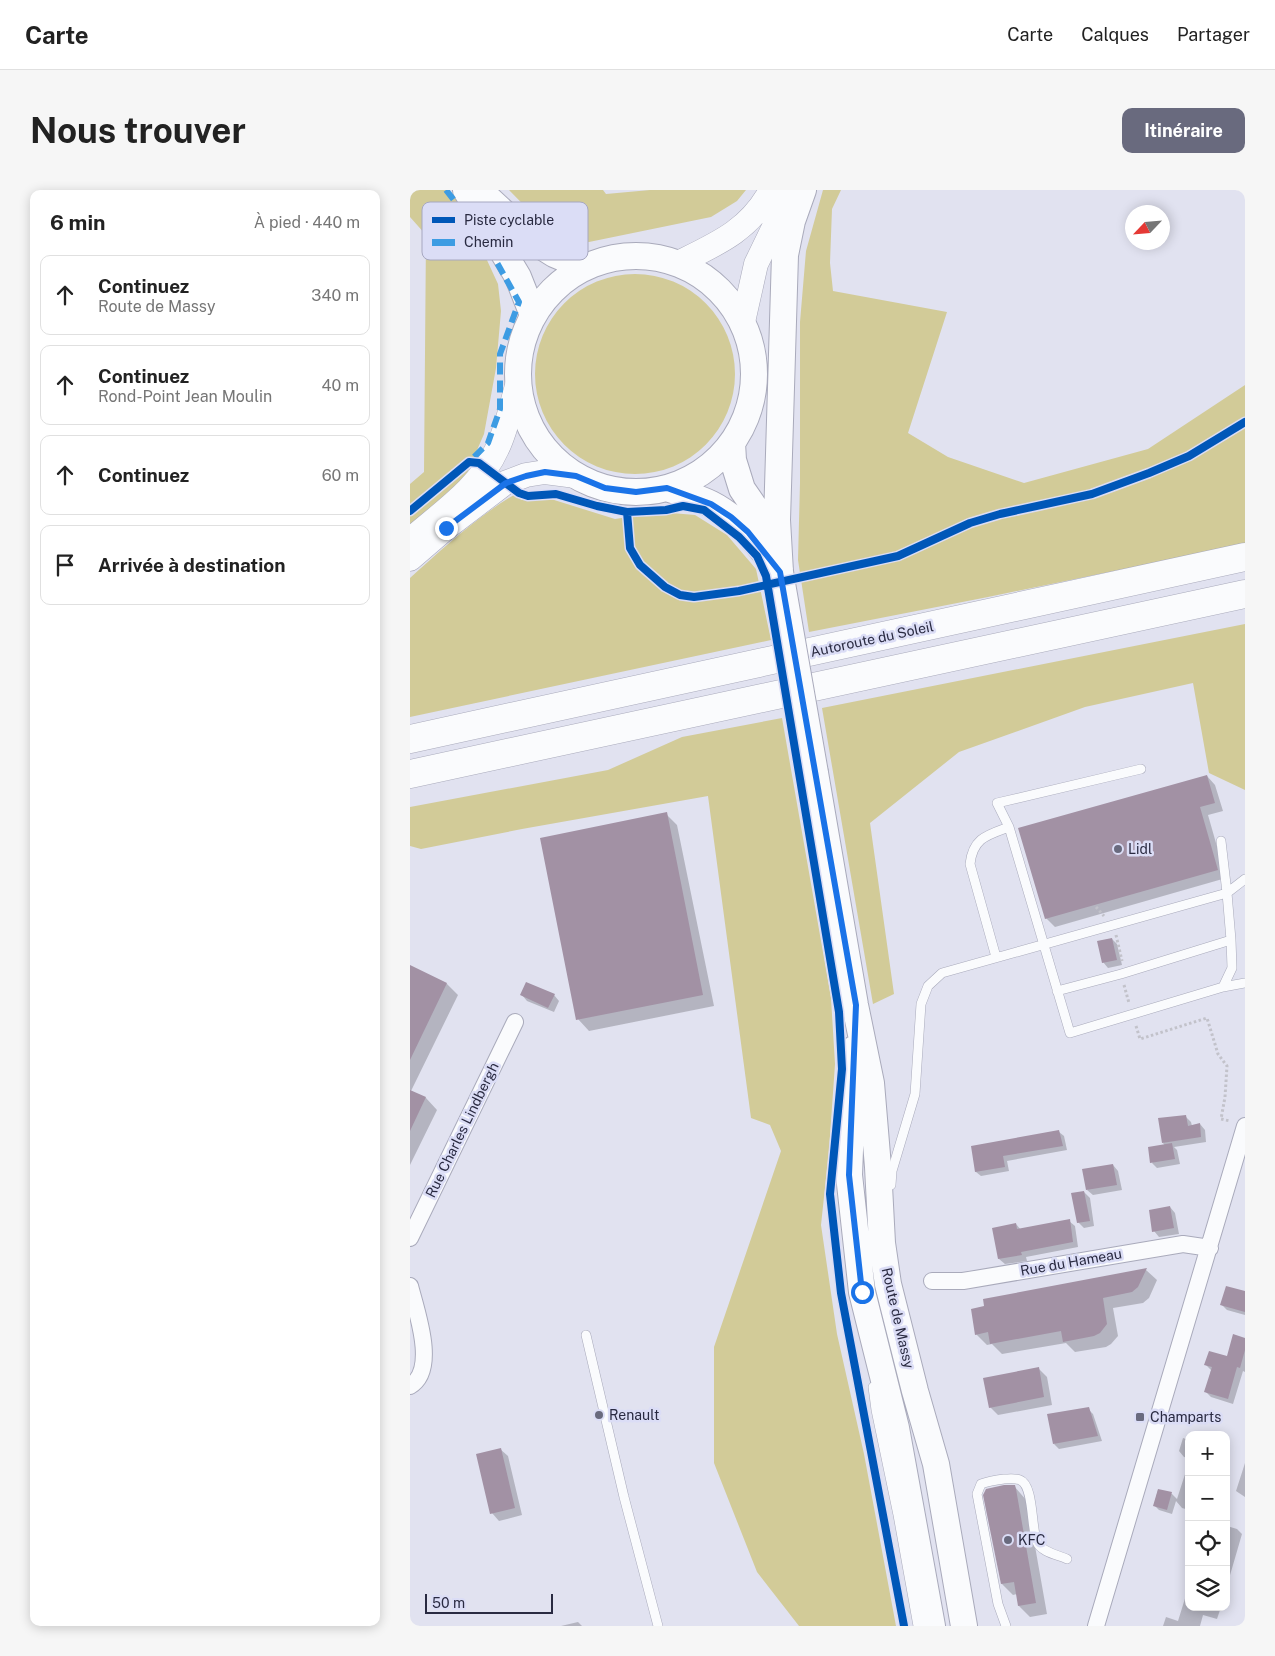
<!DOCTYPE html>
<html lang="fr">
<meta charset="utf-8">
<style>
:root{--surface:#fff;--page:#f6f6f6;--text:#222;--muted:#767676;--line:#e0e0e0;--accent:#696a7e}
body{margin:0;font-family:"Public Sans",sans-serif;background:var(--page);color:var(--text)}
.controls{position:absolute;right:15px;bottom:15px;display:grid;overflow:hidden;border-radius:10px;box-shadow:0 2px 12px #0003}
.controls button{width:45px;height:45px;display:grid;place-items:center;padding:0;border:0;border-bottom:1px solid var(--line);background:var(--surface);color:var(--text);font:25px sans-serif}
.compass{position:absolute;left:715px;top:15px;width:45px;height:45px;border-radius:50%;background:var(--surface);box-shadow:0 2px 12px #0003;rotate:244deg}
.scale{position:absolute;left:15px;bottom:12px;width:128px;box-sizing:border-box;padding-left:5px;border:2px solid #292a41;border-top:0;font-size:14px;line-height:18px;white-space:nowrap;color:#292a41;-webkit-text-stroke:4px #dbddf6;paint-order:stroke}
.stop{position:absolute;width:15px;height:15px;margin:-11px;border:4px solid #1a73e8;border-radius:50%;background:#fff}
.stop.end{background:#1a73e8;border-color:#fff;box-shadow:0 1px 5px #0008}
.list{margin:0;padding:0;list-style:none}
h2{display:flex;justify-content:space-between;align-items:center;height:65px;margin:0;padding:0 20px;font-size:21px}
h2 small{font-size:16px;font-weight:400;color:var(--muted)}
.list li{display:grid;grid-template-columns:32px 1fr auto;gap:15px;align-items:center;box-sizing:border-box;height:80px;margin:0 10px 10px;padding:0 10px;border:1px solid var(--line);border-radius:10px}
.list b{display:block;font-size:19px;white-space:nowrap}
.list p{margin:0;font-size:16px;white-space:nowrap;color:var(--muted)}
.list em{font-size:16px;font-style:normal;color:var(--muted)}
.icon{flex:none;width:28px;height:28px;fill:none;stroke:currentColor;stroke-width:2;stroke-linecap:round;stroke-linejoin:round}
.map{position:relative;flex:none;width:835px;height:1436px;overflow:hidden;border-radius:10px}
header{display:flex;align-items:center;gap:30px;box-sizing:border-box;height:70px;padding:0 25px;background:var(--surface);border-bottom:1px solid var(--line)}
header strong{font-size:24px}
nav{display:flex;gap:28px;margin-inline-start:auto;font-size:18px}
.intro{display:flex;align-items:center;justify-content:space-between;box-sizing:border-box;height:120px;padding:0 30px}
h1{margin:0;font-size:35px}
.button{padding:12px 22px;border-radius:10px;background:var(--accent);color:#fff;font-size:18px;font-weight:700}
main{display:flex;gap:30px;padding:0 30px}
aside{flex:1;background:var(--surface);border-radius:10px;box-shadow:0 2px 12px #0003}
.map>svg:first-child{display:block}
.green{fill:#d2cb98}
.shadow{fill:#0003}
.building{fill:#a291a4}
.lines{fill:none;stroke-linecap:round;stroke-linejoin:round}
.lane-casing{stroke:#a9aabb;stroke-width:10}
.street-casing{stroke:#a9aabb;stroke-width:18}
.secondary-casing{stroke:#a9aabb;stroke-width:25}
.primary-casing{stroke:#a9aabb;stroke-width:28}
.highway-casing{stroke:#a9aabb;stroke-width:29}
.path{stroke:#c2c2ca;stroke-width:3;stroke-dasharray:2.5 2.5;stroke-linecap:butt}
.lane{stroke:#fafbfd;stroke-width:9}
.street{stroke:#fafbfd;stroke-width:16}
.secondary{stroke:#fafbfd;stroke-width:24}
.primary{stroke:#fafbfd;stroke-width:26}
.highway{stroke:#fafbfd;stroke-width:28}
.primary-bridge-casing{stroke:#a9aabb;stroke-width:28;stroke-linecap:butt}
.primary-bridge{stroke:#fafbfd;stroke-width:26}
.quiet{stroke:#3d9ce3;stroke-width:6;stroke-dasharray:12 6;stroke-linecap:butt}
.cycleway-casing{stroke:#dbddf6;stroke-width:11}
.cycleway{stroke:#0057b8;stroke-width:8}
.route{stroke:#1a73e8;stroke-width:6}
.poi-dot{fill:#696a7e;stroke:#dbddf6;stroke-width:2}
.labels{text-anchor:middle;stroke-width:5;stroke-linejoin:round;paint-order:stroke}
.street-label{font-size:14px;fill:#292a41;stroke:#dbddf6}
.poi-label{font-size:14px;fill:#292a41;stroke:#dbddf6;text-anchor:start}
.key{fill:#dbddf6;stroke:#a6a7c0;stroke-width:1}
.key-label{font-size:14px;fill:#292a41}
</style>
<header>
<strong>Carte</strong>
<nav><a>Carte</a><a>Calques</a><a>Partager</a></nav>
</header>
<div class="intro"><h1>Nous trouver</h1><a class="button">Itinéraire</a></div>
<main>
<aside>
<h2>6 min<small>À pied · 440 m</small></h2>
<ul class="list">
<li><svg class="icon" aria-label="ahead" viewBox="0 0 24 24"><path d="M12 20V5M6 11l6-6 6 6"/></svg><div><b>Continuez</b><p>Route de Massy</p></div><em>340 m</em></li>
<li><svg class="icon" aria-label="ahead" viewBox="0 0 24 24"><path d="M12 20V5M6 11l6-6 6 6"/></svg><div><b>Continuez</b><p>Rond-Point Jean Moulin</p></div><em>40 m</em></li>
<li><svg class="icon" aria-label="ahead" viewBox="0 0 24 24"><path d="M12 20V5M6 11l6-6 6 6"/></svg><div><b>Continuez</b></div><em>60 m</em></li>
<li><svg class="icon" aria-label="arrive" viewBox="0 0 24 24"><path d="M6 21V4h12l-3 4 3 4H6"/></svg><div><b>Arrivée à destination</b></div></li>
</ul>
</aside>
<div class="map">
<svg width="835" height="1436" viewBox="0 0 835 1436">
<rect width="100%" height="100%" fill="#e1e2f0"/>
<!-- green -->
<path class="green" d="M0 0H38L52 16 88 94 91 121 86 178 74 244 54 290 0 338V294L14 282 16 45 0 27Z
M99 0H193L196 4 240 0H336L327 11 301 27 179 52 147 49Z
M413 0H431L422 19 420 73 423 101 537 122 498 243 538 267 614 293 738 259 835 195V354L578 407 399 442 388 370 390 293V132L396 61Z
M125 184a100 100 0 1 1 200 0a100 100 0 1 1-200 0Z
M104 305 112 310 141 309 205 329 250 322 285 325 317 345 346 379 361 450 0 527V388C30 361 69 325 104 305Z
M835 434V600L799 583 783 493 675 517 549 562 460 633 484 804 463 814 412 518Z
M372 528 421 808 425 874 419 960 411 1035 427 1144 454 1264 486 1436H389L347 1382 304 1273V1157L371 961 360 935 341 928 298 606 112 639 11 659 0 656V617L198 580 272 547Z"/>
<!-- shadow -->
<path class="shadow" d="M797 586 805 595 813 621 798 625 816 688 645 737 636 728Z
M256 624 267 635 304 816 179 841 168 829Z
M702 749 707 754 712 775 698 778 693 772Z
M0 776 37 794 48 805 1 901 16 908 27 920 0 975Z
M112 805H144L149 811 144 822 117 811Z
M775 926 781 932 782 936 790 934 795 940 796 952 764 957 767 960 770 974 747 978 742 973 755 956 753 953Z
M649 942 654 946 657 960 597 971 599 981 571 986 566 982 562 957Z
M703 975 708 981 712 1000 683 1005 677 1000Z
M674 1002 680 1008 684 1036 674 1038 668 1032Z
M760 1017 765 1023 769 1044 749 1047 744 1041Z
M659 1031 665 1036 668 1057 616 1067 617 1071 595 1074 589 1069 606 1034 611 1040Z
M736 1080 747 1090 739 1108 733 1113 703 1118 708 1146 701 1154 696 1157 665 1162 656 1153 592 1164 582 1154 577 1155 566 1144 575 1117 574 1110Z
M835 1103V1125L817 1120 812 1115Z
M835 1149V1182L833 1181 823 1214 801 1207 796 1202 801 1180 796 1175 818 1167Z
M629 1179 637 1187 642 1215 588 1225 580 1217Z
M678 1219 683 1224 692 1251 649 1259 644 1254Z
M773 1248 779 1250V1268L774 1267 769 1261Z
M90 1259 98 1266 112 1325 89 1331 82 1323Z
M835 1273V1307L826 1301Z
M777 1278 779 1279V1320L772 1318 766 1311 762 1324 749 1320 744 1315 748 1300 762 1304 767 1309Z
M604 1296 617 1311 637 1424 620 1427 609 1416 607 1404 603 1405 592 1394Z
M817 1336 827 1339 832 1344 816 1399Z
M779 1386V1417H811L807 1429 793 1425 790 1436H753L756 1427 768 1431 777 1402 775 1399Z
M168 1432 172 1436H151Z"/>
<!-- building -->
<path class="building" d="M797 585 805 613 790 617 808 680 635 729 608 638Z
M257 622 293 805 166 830 130 648Z
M702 748 707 770 692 773 687 751Z
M0 775 37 793 0 870Z
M116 792 145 804 138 818 110 805Z
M0 900 16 907 0 941Z
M776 925 778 936 790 933 791 947 752 953 748 928Z
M649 940 653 956 593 966 595 977 565 982 561 956Z
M762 953 765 969 740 973 738 957Z
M703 974 707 995 676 1000 672 979Z
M674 1001 680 1031 667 1033 661 1003Z
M760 1016 764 1038 742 1042 739 1020Z
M660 1029 663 1052 611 1062 612 1065 588 1069 582 1038 606 1033 607 1039Z
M737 1078 728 1097 722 1102 693 1108 697 1134 690 1143 684 1146 653 1152 651 1141 580 1154 578 1142 565 1145 561 1119 574 1116 573 1109Z
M816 1096 835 1101V1122L810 1115Z
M823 1144 835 1148V1160L830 1178 827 1177 818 1209 794 1202 802 1177 794 1175 799 1161 817 1166Z
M629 1177 634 1207 579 1218 573 1188Z
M679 1217 688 1246 643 1254 637 1224Z
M91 1258 105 1318 80 1324 66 1264Z
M594 1295H605L606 1299 626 1413 608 1416 604 1392 591 1394 573 1305 576 1299Z
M748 1299 762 1302 757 1320 743 1316Z"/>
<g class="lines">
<defs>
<path id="lane" d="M599 637 587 613 731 579
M811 651 817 703 835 689
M586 767 560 674C563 648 577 645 599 637L660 843 813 797 835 793
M647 801 711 784 821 750
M481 995 482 981 505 904 511 814 518 796 532 783 817 703 821 750 822 778 813 797
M176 1145 214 1307 248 1436
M463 1197 466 1220 488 1325 508 1436
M596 1436 588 1414 567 1304 571 1294C579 1291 586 1290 594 1289 599 1289 605 1288 610 1290 624 1295 621 1339 627 1352 631 1362 648 1365 657 1369"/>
<path id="street" d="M0 1048 105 832
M522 1091H553L773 1054 800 1058
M0 1096C6 1120 28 1180 0 1196
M686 1436 835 936"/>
<path id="secondary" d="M268 73C307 54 340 40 361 0
M333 132 346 74 382 0
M0 350C31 323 70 297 87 259 97 239 101 215 108 193
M0 369 36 338 95 293 116 285 135 282 166 286"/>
<path id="primary" d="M56 0 108 87 123 125
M69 0 125 52 144 64 175 77
M108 184a118 118 0 1 1 236 0a118 118 0 1 1-236 0Z
M322 253 323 270 332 299 356 334 362 355
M257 298C271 303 287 307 301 314 331 329 350 357 370 382
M370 382 367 330 375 65 382 31 393 0
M405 583 445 815 461 893 468 977 472 1053 478 1094 505 1201 526 1274 554 1436
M444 859 439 985 452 1102 486 1238 522 1436"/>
<path id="highway" d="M0 549 835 367
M0 584 835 404"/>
</defs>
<!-- lane casing -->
<use href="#lane" class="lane-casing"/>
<!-- street casing -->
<use href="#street" class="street-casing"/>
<!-- secondary casing -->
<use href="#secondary" class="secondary-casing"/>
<!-- primary casing -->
<use href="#primary" class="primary-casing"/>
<!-- highway casing -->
<use href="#highway" class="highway-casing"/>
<!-- path -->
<path class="path" d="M686 717 694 726
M706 745 712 771
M714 795 719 813
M726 836 730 849 797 828 808 864 817 876 815 907 811 929 820 931"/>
<!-- lane -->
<use href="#lane" class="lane"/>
<!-- street -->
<use href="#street" class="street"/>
<!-- secondary -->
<use href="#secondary" class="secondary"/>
<!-- primary -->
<use href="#primary" class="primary"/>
<!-- highway -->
<use href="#highway" class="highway"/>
<defs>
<path id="primary-bridge" d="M370 382 405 583"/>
</defs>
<!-- primary-bridge casing -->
<use href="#primary-bridge" class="primary-bridge-casing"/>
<!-- primary-bridge -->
<use href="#primary-bridge" class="primary-bridge"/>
<!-- quiet -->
<path class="quiet" d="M36 0 72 46 109 112 90 164V219L78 253 59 272"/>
<defs>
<path id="cycleway" d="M0 321 59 272 69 273 109 303 118 306 146 304 187 316 217 322 256 320 273 316 294 320 329 347 347 366 356 386 429 822 432 879 420 1004 431 1103 494 1436
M217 322 220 358 230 375 255 397 270 405 284 407 329 401 488 366 560 333 590 324 682 304 739 283 779 266 835 232"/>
</defs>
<!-- cycleway casing -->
<use href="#cycleway" class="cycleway-casing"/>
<!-- cycleway -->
<use href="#cycleway" class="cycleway"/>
</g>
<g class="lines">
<!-- route -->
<path class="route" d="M36 338 96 293 116 286 135 282 166 286 195 298 226 302 257 298 301 314 321 327 338 342 370 382 446 815 439 985 452 1102"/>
</g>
<!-- markers -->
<g class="poi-dot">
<circle cx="708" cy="659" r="5"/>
<circle cx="189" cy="1225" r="5"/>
<rect x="725" y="1222" width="10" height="10" rx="2.5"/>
<circle cx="598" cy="1350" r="5"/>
</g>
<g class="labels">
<!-- street labels -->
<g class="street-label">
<text transform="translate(462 449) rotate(-12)" y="5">Autoroute du Soleil</text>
<text transform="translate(52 940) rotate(-64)" y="5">Rue Charles Lindbergh</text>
<text transform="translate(661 1072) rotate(-10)" y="5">Rue du Hameau</text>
<text transform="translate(488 1128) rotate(77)" y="5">Route de Massy</text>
</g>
<!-- poi labels -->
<g class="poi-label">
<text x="718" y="664">Lidl</text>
<text x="199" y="1230">Renault</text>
<text x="740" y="1232">Champarts</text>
<text x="608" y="1355">KFC</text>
</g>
</g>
<!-- legend -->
<rect x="12" y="12" width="166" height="58" rx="8" class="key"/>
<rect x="22" y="27" width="23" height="6" fill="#0057b8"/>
<rect x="22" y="49" width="23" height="7" fill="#3d9ce3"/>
<g class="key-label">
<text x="54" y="35">Piste cyclable</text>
<text x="54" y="57">Chemin</text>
</g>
</svg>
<div class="controls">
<button>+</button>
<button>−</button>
<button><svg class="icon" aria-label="locate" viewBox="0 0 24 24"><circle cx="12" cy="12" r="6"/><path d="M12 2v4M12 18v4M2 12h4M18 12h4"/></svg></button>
<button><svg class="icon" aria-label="layers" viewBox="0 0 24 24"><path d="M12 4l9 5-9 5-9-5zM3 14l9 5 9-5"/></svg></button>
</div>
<svg class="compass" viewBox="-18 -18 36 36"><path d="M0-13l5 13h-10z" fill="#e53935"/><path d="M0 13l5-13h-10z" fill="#767676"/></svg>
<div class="scale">50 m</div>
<div class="stop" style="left:452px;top:1102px"></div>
<div class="stop end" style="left:36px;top:338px"></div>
</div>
</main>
